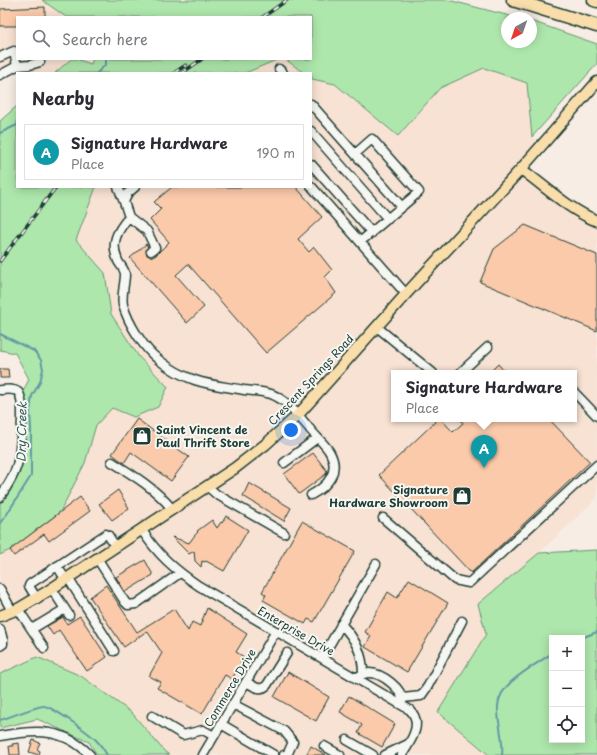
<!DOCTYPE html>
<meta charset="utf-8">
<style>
:root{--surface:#fff;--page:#f7f7f7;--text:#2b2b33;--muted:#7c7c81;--line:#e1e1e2;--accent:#1f3d34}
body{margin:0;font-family:"Playpen Sans",sans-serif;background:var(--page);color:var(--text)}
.controls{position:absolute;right:12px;bottom:12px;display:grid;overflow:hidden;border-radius:0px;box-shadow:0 2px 10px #0003}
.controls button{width:36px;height:36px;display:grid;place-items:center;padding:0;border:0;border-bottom:1px solid var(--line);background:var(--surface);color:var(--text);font:20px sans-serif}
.compass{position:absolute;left:501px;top:12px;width:36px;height:36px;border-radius:50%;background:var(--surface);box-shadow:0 2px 10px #0003;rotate:220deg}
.you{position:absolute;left:291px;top:430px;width:14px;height:14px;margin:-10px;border:3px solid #fff;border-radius:50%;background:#1a73e8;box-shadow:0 0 0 6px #1a73e833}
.badge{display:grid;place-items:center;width:26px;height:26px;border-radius:50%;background:var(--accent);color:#fff;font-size:13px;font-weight:700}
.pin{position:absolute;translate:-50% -33px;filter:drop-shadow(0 1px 2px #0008)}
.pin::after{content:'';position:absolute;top:21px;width:14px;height:12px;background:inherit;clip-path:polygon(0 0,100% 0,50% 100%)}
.popup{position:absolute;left:391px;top:370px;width:186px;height:52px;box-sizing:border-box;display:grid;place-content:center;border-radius:0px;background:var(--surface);filter:drop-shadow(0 1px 3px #0005);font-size:13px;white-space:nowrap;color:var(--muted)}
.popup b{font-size:15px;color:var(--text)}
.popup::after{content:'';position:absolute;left:50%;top:100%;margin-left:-8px;border:8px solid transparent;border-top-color:var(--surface)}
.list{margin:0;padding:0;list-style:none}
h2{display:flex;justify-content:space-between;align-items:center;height:52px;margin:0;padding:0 16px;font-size:17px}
h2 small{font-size:13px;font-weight:400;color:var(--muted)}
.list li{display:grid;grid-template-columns:26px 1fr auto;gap:12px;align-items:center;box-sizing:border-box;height:56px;margin:0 8px 8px;padding:0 8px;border:1px solid var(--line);border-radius:0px}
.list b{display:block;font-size:15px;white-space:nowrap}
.list p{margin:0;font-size:13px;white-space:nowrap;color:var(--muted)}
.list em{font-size:13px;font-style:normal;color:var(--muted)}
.icon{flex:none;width:22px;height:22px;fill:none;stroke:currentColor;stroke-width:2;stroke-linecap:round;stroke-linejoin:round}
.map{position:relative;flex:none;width:597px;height:755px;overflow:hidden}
.search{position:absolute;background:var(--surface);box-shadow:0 2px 10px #0003;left:16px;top:16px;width:296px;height:44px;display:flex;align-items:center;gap:10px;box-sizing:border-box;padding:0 14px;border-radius:0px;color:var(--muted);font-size:15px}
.panel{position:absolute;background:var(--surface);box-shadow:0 2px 10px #0003;left:16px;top:72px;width:296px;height:116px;border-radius:0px}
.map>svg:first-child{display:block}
.built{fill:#f8e2d3;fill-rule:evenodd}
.green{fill:#aee7ac;stroke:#669270;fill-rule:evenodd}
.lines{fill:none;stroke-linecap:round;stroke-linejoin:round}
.stream{stroke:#619aa3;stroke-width:2}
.building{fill:#fbcaab;stroke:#1f3d34}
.minor-casing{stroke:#1f3d34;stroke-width:11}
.major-casing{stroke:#1f3d34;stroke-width:13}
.highway-casing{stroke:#1f3d34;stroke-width:15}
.minor{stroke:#f6f6f2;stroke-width:8}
.major{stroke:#f9deab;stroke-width:10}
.highway{stroke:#f9deab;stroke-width:12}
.rail-casing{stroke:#1f3d34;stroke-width:3.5}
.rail{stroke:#f6f6f2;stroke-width:2;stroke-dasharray:6;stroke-linecap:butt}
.labels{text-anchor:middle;stroke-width:4;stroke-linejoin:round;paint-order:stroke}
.street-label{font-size:11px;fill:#1f3d34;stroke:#f6f6f2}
.poi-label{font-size:11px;font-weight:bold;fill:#1f3d34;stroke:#f6f6f2;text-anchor:start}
.water-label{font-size:12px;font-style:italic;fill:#355c59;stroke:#f6f6f2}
</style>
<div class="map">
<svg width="597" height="755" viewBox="0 0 597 755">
<rect width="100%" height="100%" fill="#f7ede4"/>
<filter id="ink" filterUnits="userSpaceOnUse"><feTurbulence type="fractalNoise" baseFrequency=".025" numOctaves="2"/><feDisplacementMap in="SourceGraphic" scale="8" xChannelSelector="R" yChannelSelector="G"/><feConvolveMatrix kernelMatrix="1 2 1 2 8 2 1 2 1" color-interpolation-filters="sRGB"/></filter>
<g filter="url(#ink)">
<!-- built -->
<path class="built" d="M0 0H42L66 17H17V59H71L55 73H21L17 66 0 75Z
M279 59H285L304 73H245Z
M484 68 527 82 532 137 542 145 521 170 597 221V498L539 553 478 604 486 634 439 712 489 755H169L37 657 0 674V555L10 550 85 463 96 425 112 408 134 417 168 388 139 357 111 314 105 273 76 240 96 187H311V79L334 84 398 136 440 88ZM394 373H574V419H394Z"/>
<!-- green -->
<path class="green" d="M42 0H448L518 18H507V42H531V21L597 44V64L532 137 527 83 484 68 440 88 398 136 335 84 312 79 311 73H304L285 59H311V17H66Z
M71 59H76L91 64 93 59H279L245 73H55Z
M17 106V187H96L76 240 105 273 111 314 139 357 168 387 158 407 134 417 112 408 96 425 85 463 60 512 10 550 0 555V497L13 475 21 396 29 379 15 353 0 350V121Z
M597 550V755H489L438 712 486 634 478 604 539 553ZM552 638H582V740H552Z
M37 657 81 676 132 713 164 751 169 755H97L89 742 37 719 0 728V674Z"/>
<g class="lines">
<!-- stream -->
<path class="stream" d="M97 73 106 64V59
M0 133 17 125
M0 334 34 351 41 360 43 369 40 382 32 396 30 411 31 428V476L7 514 0 523
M581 638 597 632
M0 720C8 718 39 705 44 706 53 707 89 733 96 740 100 744 104 750 107 755
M502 755C504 738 497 722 498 706 499 682 535 666 552 653"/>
</g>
<!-- building -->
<path class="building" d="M45 7V17H17V26H0V9Z
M172 187H296L322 217 298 239 309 252 314 247 332 270 325 277 336 293 266 353 188 264 176 275 204 307 187 323 130 258 146 244 148 247 146 251 147 255 149 256H155L169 242 150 220 161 209 154 202Z
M525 225 597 255V331L480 282 494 249Z
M498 364 506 373H489Z
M0 369H8L9 378H0Z
M137 419 189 457 171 481 131 452 124 463 112 454Z
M438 419H441L453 432 463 423 460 419H549L590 462 471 573 379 475Z
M313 453 327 471 326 474 299 494 284 474Z
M249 483 291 508 284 521 243 496Z
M118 490 129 508 112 520 99 504Z
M80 497 90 511 49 541 44 534 14 556 10 550Z
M226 516 248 530 224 571 206 561 205 562 202 561 201 567 195 561 194 551 189 554 172 537 189 543 195 535 198 532 197 531 212 520 217 528 221 522 222 523Z
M302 521 355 551 314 622 308 619 305 624 263 600 266 595 262 592Z
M145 560 153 575 125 592 116 577Z
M409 579 448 603 407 672 365 647 371 636 365 632 388 592 397 598Z
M106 585 137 632 174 609 188 631 192 622 200 626 207 608 247 634 236 652 244 657 232 679 225 675 202 714 157 688 161 682 149 676 162 653 147 631 124 647 90 597Z
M80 616 107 657 87 671 59 630 53 635 47 626 63 617 67 624Z
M288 672 329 697 316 721 274 697Z
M349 696 395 724 382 747 358 733 362 725 340 712Z
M33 740 40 743 37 749 40 751 39 755 29 752Z
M19 743 20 755H10L9 746H13L12 744Z
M311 746 326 755H306Z"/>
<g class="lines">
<defs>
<path id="minor" d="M0 57 14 51 17 66
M279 69 283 73
M0 75 17 66 30 65 40 62
M311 104 355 154 372 139 419 192 360 242
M311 131 388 219
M355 154 402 207
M311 164 372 233
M311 186 406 294
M118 187 124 202
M135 187 128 193 124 202 129 217 147 231 155 248 151 251
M129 217C117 231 110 243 118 261 120 265 125 270 125 274 125 284 121 295 123 305 128 323 144 349 159 360 188 383 209 384 244 390 252 391 262 391 271 394 287 400 298 415 309 428 315 436 324 443 329 451 341 471 328 486 311 495
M377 327 433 373
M460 373 488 347
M0 390C6 390 13 388 18 392 26 398 20 454 17 465 14 476 7 487 0 497
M574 392 597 416
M112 462C133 475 156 489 172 509
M284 463 317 438
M207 486 216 494 284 533
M383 518 455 580 469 583 597 465
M141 529C158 555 174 569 199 586L410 710C424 724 410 742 402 755
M97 558 125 602 128 605 136 604 180 573
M57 566 66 580
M68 578 114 651
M0 589 12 611
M37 599 29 586 30 584 106 534 108 535 115 546
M18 609 44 648
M65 609 69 615
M341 624C355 638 363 654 363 673
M0 629 3 640V644L0 646
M32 629 65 609 52 589
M322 658 376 564
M355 678C360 675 364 673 370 673 381 673 404 689 402 702
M246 682C254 686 260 692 267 685L287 653
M403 698 421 696 428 686 462 621
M233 704 284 731 293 742 287 755H284
M152 716 183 735 203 730 214 736
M221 724 274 755
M0 736C35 730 63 727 90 755
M347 740 373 755
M324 746 340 755
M203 755 276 631
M385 755 408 744"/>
<path id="major" d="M521 169C546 187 568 209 597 221
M0 616 18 609 48 591 235 468 266 444 298 415 406 294 521 169 597 82"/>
<path id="highway" d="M513 0 597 26
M594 0 597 1"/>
</defs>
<!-- minor casing -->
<use href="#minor" class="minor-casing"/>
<!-- major casing -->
<use href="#major" class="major-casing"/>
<!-- highway casing -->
<use href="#highway" class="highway-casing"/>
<!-- minor -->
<use href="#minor" class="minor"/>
<!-- major -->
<use href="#major" class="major"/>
<!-- highway -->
<use href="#highway" class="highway"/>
<defs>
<path id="rail" d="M263 17 287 0
M174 73 186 65
M182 73 202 59
M0 261 56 187"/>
</defs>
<!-- rail casing -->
<use href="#rail" class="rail-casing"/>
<!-- rail -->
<use href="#rail" class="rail"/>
</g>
</g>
<!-- icons -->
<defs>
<symbol id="shop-square" viewBox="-11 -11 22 22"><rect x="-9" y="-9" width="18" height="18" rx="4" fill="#1f3d34" stroke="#f6f6f2"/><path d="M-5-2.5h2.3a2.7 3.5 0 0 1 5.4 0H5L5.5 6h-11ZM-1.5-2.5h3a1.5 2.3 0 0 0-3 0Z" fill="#fff"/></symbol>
</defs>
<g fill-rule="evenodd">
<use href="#shop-square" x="131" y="425" width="22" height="22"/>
<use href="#shop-square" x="451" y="485" width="22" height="22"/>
</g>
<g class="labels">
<!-- street labels -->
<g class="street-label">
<text transform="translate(311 380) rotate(-47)" y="4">Crescent Springs Road</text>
<text transform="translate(296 631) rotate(30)" y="4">Enterprise Drive</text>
<text transform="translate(230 688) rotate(-59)" y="4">Commerce Drive</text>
</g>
<!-- poi labels -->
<g class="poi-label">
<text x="156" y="434">Saint Vincent de<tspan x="156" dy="13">Paul Thrift Store</tspan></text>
<text x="448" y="494" text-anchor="end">Signature<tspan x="448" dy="13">Hardware Showroom</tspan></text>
</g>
<!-- water labels -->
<g class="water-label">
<text transform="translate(22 432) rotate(-89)" y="4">Dry Creek</text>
</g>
</g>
</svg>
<div class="controls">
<button>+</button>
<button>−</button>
<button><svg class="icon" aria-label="locate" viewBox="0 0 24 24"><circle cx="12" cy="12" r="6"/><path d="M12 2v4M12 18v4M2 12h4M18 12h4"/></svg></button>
</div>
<svg class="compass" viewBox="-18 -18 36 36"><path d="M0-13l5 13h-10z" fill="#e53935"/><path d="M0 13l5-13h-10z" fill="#7c7c81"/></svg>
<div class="you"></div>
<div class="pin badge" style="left:484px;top:468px;background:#0f9aa8">A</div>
<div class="popup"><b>Signature Hardware</b>Place</div>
<div class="search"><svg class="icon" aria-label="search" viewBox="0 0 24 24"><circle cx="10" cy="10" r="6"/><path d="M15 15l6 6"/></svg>Search here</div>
<section class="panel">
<h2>Nearby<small></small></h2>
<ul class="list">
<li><span class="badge" style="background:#0f9aa8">A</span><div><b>Signature Hardware</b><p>Place</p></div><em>190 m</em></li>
</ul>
</section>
</div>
